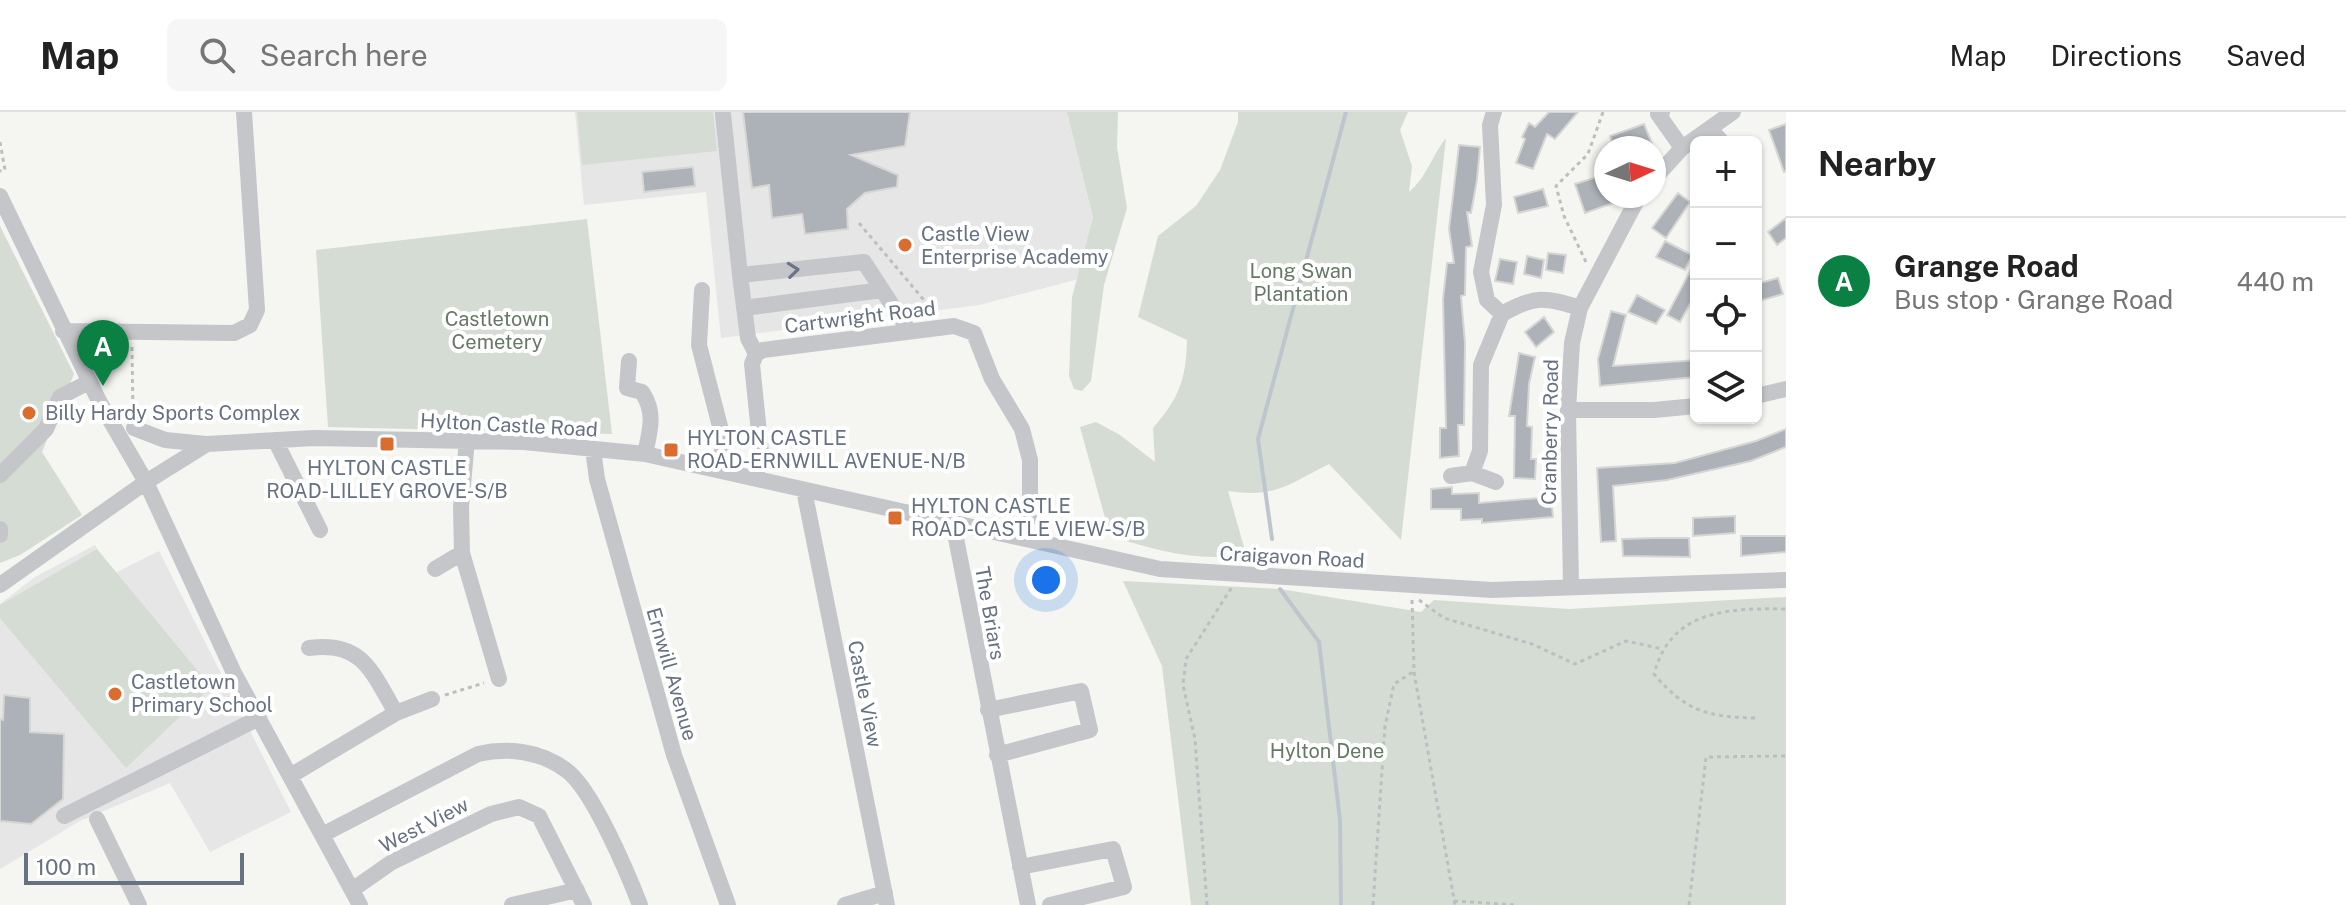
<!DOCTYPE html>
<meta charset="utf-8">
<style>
:root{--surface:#fff;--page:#f6f6f6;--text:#222;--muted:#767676;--line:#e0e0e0;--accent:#0b8043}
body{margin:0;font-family:"Public Sans",sans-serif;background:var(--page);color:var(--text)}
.controls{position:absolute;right:24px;top:24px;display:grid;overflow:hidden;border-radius:12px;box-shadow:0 2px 6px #0004}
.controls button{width:72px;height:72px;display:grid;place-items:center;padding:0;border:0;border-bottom:2px solid var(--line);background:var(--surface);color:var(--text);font:40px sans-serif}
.compass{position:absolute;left:1594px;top:24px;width:72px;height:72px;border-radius:50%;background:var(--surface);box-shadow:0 2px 6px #0004;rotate:86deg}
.scale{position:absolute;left:24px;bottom:20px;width:220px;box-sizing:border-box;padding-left:8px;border:4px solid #667181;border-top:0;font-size:22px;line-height:28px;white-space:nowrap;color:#667181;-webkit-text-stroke:6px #fff;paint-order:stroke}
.you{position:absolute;left:1046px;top:468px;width:28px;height:28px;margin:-20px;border:6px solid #fff;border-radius:50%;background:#1a73e8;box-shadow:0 0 0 12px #1a73e833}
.badge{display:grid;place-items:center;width:52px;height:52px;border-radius:50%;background:var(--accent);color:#fff;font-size:26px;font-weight:700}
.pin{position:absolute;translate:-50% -66px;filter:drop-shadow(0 2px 4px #0008)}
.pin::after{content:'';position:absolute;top:42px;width:28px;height:24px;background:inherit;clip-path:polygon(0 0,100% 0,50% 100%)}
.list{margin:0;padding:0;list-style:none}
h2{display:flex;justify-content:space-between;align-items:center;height:104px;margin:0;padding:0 32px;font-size:34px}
h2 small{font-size:26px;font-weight:400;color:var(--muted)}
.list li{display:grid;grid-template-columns:52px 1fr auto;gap:24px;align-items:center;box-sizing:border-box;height:128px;padding:0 32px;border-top:2px solid var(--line)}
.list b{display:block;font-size:30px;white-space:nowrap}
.list p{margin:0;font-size:26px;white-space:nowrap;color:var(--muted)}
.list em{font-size:26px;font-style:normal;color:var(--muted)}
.icon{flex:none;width:44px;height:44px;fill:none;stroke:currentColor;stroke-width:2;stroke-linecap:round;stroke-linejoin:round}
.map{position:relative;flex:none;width:1786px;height:793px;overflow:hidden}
header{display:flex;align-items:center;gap:48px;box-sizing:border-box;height:112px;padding:0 40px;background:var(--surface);border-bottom:2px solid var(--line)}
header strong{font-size:38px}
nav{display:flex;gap:44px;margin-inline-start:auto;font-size:28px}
.search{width:560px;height:72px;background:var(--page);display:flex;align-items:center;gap:20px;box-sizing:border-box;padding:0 28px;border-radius:12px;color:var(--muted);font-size:30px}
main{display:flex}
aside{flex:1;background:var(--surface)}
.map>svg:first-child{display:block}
.built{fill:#e5e6e5}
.green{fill:#d5dcd3}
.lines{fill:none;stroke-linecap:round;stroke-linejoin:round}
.stream{stroke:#bec6cd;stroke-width:4}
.building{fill:#adb2b8;stroke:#d6d7d4;stroke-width:2}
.path{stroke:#bdbec1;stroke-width:3;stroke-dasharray:4 4;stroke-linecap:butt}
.minor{stroke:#c4c6ca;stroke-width:16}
.oneway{stroke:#6b7585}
.poi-dot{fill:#da6d2d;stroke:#fff;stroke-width:3}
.labels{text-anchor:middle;stroke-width:8;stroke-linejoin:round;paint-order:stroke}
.poi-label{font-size:20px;fill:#667181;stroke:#fff;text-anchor:start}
.park-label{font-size:20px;fill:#657964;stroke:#fff}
.street-label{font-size:20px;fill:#667181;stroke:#fff}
</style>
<header>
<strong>Map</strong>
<div class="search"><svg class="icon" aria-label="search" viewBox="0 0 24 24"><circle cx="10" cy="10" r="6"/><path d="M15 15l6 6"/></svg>Search here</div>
<nav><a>Map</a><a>Directions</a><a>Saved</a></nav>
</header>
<main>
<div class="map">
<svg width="1786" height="793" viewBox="0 0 1786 793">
<rect width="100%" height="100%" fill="#f5f5f2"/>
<!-- built -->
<path class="built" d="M575 0H1067L1106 160 979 193 721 226 706 80 584 93Z
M95 433 111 463 159 439 291 700 210 740 170 671 80 709 0 757V492L35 465Z"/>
<!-- green -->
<path class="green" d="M577 0H713L717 39 582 53Z
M1067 0H1118L1117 35 1127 96 1104 173 1091 269 1082 279 1074 277 1069 264 1072 185 1093 106Z
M1238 0H1408L1400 18 1412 54 1409 80C1426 66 1432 44 1446 26L1401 428 1329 352C1287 373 1276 386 1228 379L1246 442C1200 451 1154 438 1110 424L1080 315 1096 310 1120 323 1155 350 1153 316C1179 286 1186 268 1187 228L1138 205 1158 124 1196 94 1220 58 1238 10Z
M587 107 612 322 328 315 316 138Z
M0 114 74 262 42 340 82 403 20 443 0 451Z
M97 437 211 575 126 656 0 506V493Z
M1123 469 1280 477 1421 500 1434 488 1569 497 1786 485V793H1191L1162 554Z"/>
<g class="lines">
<!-- stream -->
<path class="stream" d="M1272 427 1258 327 1346 0
M1280 477 1319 530 1340 708 1341 793"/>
</g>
<!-- building -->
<path class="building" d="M743 0H910L905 34 851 43 898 63 897 75 865 81 847 97 848 117 805 122 802 102 772 106 769 73 752 76Z
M1549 0H1578L1555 27 1547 22 1533 57 1516 51 1525 27 1522 25 1529 11 1535 15Z
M1644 12 1654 36H1614L1610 24Z
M1786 12V59L1784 60 1769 18Z
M1459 33 1480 35 1477 68 1471 101 1467 100 1472 134 1466 135 1465 183 1461 184 1465 231 1464 313H1458L1459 344 1440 346V316H1446L1443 187 1447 151H1454L1449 117Z
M693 55 695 74 644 80 642 60Z
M1606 62V84H1627L1625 87 1585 101 1575 72Z
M1543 77 1548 94 1518 101 1514 85Z
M1678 81 1690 90 1666 126 1652 116Z
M1786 106V126L1777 133 1768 120Z
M1665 129 1692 143 1685 158 1656 145Z
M1548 141 1566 143 1563 161 1546 158Z
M1527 144 1544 148 1541 166 1524 162Z
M1500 147 1517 150 1513 172 1495 169Z
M1696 148V181L1680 210 1667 203Z
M1778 166 1783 182 1756 190V172Z
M1637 183 1665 198 1656 212 1628 200Z
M1611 199 1626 203 1613 254 1696 248V265L1600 274 1598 247Z
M1544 205 1554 220 1536 235 1525 220Z
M1519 241 1535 245 1529 272 1527 314 1532 315 1531 347H1536L1535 367 1514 366 1515 304H1509Z
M1786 317V335L1751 349 1667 368 1613 374 1616 429 1601 430 1597 356 1675 351 1756 329Z
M1452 375V382L1479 381V391L1551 385 1553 405 1482 411V407L1461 408V397H1431V377Z
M1735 404V421L1693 424V406Z
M1741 424H1786V440L1741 444Z
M1653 426H1689L1690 445 1623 444 1622 427Z
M4 583 30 586V620L64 622 63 687 31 712 0 709V607L3 608Z"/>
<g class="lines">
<!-- path -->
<path class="path" d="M0 30 5 58 0 59
M859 111 934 200
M1586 150 1564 104 1556 74 1588 42 1603 0
M132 235 133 304
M1412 488 1414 560 1455 793
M1419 488 1444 506 1532 532 1575 552 1626 529 1663 537
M445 583 484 571
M1755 606C1708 605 1685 599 1654 562 1671 497 1729 496 1786 497
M1454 789 1517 793
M1207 793 1195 627 1183 573 1186 547 1232 475
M1373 793 1385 614 1394 572 1413 560
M1689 793 1706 645 1786 644"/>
<!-- minor -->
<path class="minor" d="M1662 0 1658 2 1682 36
M723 2 740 163
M1710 17 1722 30
M1654 67 1682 36 1733 0
M0 84 99 289 146 370 234 561 360 793
M702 178 699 233 724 330 718 357
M744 196 882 178
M1502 202C1535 183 1545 185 1580 196
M63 219 234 221 250 213 257 198 244 0
M756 242 748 226 740 163 864 150 909 219
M629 249 627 276 642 280C656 301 650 318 645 342
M1756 284 1786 277
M1568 298H1654L1696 294
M134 316 165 328 206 332
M275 328 320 418
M467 328 461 395 462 441 499 567
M593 337 597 367 674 643 728 793
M1472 361 1480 339 1481 253 1502 202 1487 188 1481 160 1494 93 1490 13 1494 0
M0 363 46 317 60 285 89 270
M1451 364 1472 361 1496 370
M756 365 761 340 752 252 756 242 763 238 954 214 974 221 992 267 1022 317 1030 348V400L1022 424
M804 378 887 793
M953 411 1028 793
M0 417V423
M435 457 462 441
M0 473 146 370 207 332 314 326 524 330 645 342 1160 457 1492 478 1786 468
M1571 475 1568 298 1572 231 1580 196 1639 84
M309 536C363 529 372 560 396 601
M988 598 1081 579 1090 618 997 643
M290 664 396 601 432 587
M64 704 259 606
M97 707 139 793
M322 723 478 642C508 635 540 639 566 658 592 676 628 762 640 793
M1020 755 1113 737 1124 775 1050 793
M352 778 392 750 491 702 519 695 539 704 584 793
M512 793 577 778
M845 793 885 781"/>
</g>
<!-- one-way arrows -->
<defs><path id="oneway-chevron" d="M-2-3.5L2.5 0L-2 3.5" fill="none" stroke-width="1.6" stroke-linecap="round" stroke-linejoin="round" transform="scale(2)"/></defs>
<use class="oneway" href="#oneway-chevron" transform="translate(793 158) rotate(-6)"/>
<!-- markers -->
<g class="poi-dot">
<circle cx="905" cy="133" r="8"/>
<circle cx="29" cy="301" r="8"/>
<rect x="379" y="324" width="16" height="16" rx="4"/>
<rect x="663" y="330" width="16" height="16" rx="4"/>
<rect x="887" y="398" width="16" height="16" rx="4"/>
<circle cx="115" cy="582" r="8"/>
</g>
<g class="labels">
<!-- poi labels -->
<g class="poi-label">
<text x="921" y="129">Castle View<tspan x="921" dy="23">Enterprise Academy</tspan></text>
<text x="45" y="308">Billy Hardy Sports Complex</text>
<text x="687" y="333">HYLTON CASTLE<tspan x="687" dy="23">ROAD-ERNWILL AVENUE-N/B</tspan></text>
<text x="387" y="363" text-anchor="middle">HYLTON CASTLE<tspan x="387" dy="23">ROAD-LILLEY GROVE-S/B</tspan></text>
<text x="911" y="401">HYLTON CASTLE<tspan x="911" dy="23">ROAD-CASTLE VIEW-S/B</tspan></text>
<text x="131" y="577">Castletown<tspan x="131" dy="23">Primary School</tspan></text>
</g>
<!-- park labels -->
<g class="park-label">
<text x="1301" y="166">Long Swan<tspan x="1301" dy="23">Plantation</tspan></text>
<text x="497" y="214">Castletown<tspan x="497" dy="23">Cemetery</tspan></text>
<text x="1327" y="646">Hylton Dene</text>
</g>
<!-- street labels -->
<g class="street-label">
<text transform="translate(860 205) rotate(-7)" y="7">Cartwright Road</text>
<text transform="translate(509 313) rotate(3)" y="7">Hylton Castle Road</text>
<text transform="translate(1550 320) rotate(-89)" y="7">Cranberry Road</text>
<text transform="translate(1292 445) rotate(3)" y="7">Craigavon Road</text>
<text transform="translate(990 501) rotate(80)" y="7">The Briars</text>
<text transform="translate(672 562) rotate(74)" y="7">Ernwill Avenue</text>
<text transform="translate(865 582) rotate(79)" y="7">Castle View</text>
<text transform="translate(424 713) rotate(-27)" y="7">West View</text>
</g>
</g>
</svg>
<div class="controls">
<button>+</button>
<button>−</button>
<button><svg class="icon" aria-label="locate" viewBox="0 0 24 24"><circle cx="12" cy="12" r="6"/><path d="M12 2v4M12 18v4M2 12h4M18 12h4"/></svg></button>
<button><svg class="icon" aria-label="layers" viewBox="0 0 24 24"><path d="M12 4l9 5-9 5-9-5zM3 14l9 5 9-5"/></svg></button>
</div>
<svg class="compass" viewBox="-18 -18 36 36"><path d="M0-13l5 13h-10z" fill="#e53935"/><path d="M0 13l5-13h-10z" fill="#767676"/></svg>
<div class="scale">100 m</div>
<div class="you"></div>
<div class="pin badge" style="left:103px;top:274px">A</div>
</div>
<aside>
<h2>Nearby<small></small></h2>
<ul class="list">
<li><span class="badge">A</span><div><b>Grange Road</b><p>Bus stop · Grange Road</p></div><em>440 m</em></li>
</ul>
</aside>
</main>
